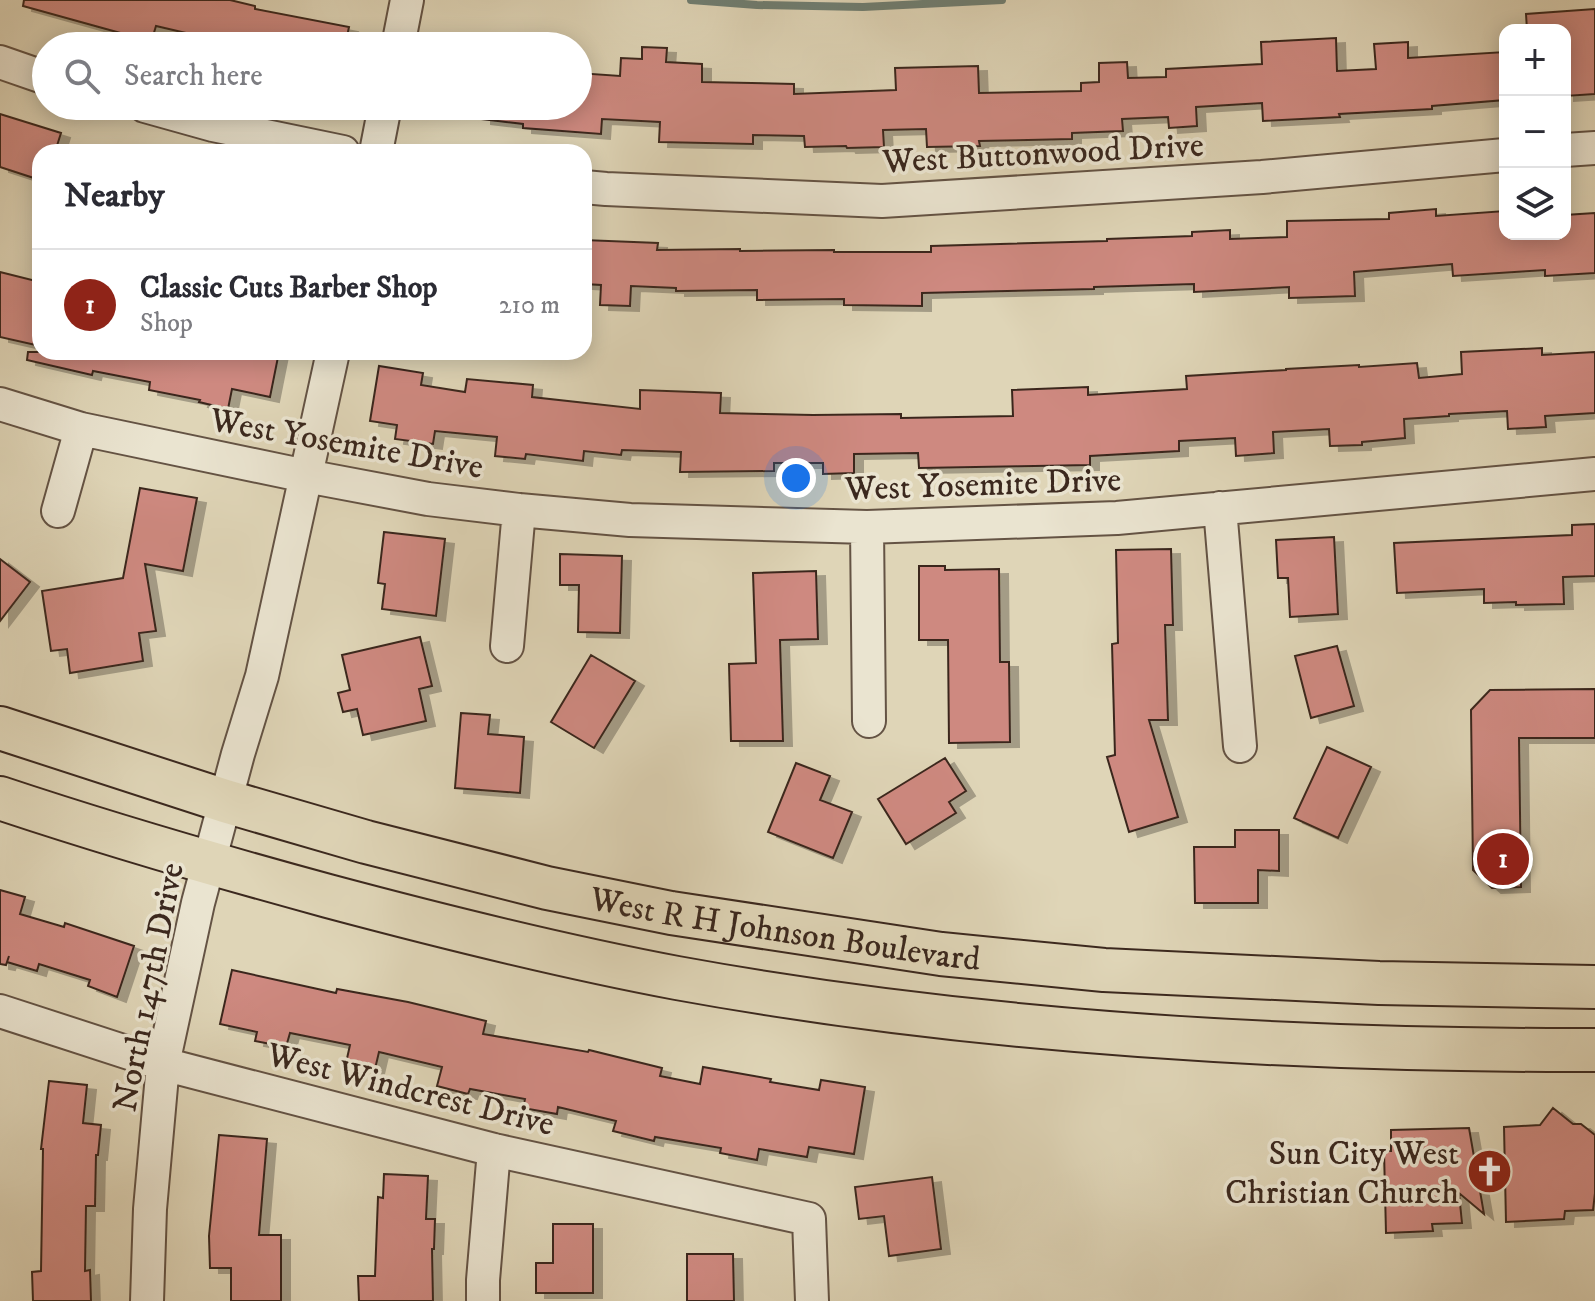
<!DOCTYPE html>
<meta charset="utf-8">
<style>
:root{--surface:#fff;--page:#f7f7f7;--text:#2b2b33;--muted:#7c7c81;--line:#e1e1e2;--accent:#8f2418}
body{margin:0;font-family:"IM FELL DW Pica",serif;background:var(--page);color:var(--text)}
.controls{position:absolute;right:24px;top:24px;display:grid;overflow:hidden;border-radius:16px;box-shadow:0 4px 20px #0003}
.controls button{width:72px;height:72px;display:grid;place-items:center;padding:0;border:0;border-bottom:2px solid var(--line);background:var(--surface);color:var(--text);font:40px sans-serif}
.you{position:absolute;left:796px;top:478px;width:28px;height:28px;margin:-20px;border:6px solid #fff;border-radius:50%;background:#1a73e8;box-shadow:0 0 0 12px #1a73e833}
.badge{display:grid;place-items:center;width:52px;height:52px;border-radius:50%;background:var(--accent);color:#fff;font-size:26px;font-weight:700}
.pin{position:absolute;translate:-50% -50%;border:4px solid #fff;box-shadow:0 2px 8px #0006}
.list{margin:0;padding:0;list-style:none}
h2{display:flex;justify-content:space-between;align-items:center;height:104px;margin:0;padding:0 32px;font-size:34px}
h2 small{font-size:26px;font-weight:400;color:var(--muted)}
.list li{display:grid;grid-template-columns:52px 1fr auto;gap:24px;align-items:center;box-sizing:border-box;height:112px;padding:0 32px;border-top:2px solid var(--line)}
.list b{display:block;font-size:30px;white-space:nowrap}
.list p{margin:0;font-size:26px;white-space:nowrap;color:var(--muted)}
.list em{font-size:26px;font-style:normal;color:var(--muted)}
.icon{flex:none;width:44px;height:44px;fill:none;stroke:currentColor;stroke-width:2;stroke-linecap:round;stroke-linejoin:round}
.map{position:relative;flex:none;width:1595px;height:1301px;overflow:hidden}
.search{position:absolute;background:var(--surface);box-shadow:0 4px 20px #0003;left:32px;top:32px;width:560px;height:88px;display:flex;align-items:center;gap:20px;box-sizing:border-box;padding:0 28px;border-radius:44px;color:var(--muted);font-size:30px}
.panel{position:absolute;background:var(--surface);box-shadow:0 4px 20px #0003;left:32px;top:144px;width:560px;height:216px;border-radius:24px}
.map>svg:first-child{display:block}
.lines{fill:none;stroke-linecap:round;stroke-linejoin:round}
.stream{stroke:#707f73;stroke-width:8}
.building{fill:#ce8980;stroke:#3b281e;stroke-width:2;filter:url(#shadow)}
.minor-casing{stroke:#645344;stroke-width:36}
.major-casing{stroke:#3b281e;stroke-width:46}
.minor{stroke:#eae4d0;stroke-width:32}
.major{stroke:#dfd5b7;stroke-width:42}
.labels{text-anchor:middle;stroke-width:7;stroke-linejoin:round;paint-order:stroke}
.street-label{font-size:34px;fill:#3b281e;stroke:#eae4d0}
.poi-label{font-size:34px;fill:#3b281e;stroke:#eae4d0;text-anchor:end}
</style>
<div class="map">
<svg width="1595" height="1301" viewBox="0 0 1595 1301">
<defs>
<filter id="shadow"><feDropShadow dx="9" dy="5" stdDeviation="0" flood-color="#0004"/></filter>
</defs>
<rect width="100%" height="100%" fill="#dfd5b7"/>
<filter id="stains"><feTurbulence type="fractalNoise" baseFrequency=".0025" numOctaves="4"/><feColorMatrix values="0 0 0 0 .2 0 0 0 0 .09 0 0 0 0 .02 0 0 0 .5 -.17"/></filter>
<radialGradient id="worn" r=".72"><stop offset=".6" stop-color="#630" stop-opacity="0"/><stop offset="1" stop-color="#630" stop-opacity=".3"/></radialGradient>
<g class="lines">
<!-- stream -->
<path class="stream" d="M691 0 757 5 863 7 1002 0"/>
</g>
<!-- building -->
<path class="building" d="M24 0H230L255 6V9L349 27 345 46H215L216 40 156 26 150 46H120L124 34 23 6Z
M1595 9V94L1565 96V30H1527L1526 14Z
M1336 38 1337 71 1376 69 1374 44 1408 42V58L1505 52V100L1432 106V109L1339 114 1340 117 1263 121 1262 103 1196 107 1197 126 1169 128 1168 117 1122 119 1123 131 1072 133V139L979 141 980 146 927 147 926 129 883 130 884 147 847 148 846 146 805 147 804 136 753 135V144L659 142 660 122 602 119 601 134 523 128V124L482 119V106H578V73L620 76 621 58 642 59V47L667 48 666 62 702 64V82L794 84V94L896 90 895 68 978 66 979 93 1081 91V83L1099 82V63L1127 62 1128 78 1166 77V69L1262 64 1261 42Z
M0 114 61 133 55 152H40V180L0 167Z
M1436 209V216L1505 211V234H1565V215L1595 213V273L1545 276V270L1453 276 1452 264 1354 272 1355 296 1289 298V287L1194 292V284L1094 287V289L922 293V306L844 305V299L757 300V290L676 291V288L631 286 630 306 600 305 601 285 584 284V240L658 243 657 250 740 249V251L834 250V252H931V246L1107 241V239L1192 236V232L1230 230V239L1287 237V221L1389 219V213Z
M0 272 40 282V346L0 337Z
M1542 348V355L1595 352V413L1545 416 1546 427 1508 429 1507 411 1449 414V416L1404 419 1405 438 1362 442V445L1330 446 1329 429 1273 432 1274 453 1236 456 1235 438 1179 441V451L1090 456V465L919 468 918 453 854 454V473L823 474V463H774V471L680 472 681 452 622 450 621 455 584 451 583 461 526 454 525 459 495 456 497 437 435 431 433 444 395 439 397 425 370 421 379 366 423 373 421 385 465 392 467 379 533 385 532 397 640 409V390L721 393 720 413 813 415 901 414V418L1013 416 1012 390 1088 387V395L1187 389 1186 376 1286 370V369L1359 365V367L1417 363 1419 378 1462 374 1461 352Z
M28 352H279L270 397 232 389 228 409 199 402 200 400 149 390 150 382 93 371 92 375 27 360Z
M140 488 197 498 183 571 145 564 156 631 139 633 143 661 70 673 67 649 51 651 42 591 123 578Z
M1595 524V576L1563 577 1564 604 1516 605V602L1484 603V589L1397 593 1394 543 1572 535V525Z
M384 532 445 539 436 616 382 609 385 584 378 583Z
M1334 537 1338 614 1290 617 1288 578H1278L1276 540Z
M1171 549 1173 625H1165L1168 720H1149L1178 817 1129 832 1107 757 1115 755 1112 644 1118 643 1116 550Z
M560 554 622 556 620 633 578 632 579 585H560Z
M0 559 30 582 0 621Z
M919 566H945V570L999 569 1000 662H1009L1010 742 949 743 948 640H919Z
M816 571 818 639 780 640 783 741H731L729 664 756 663 753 573Z
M420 637 432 686 419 689 426 721 363 735 357 709 343 712 338 693 350 690 342 655Z
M1337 646 1354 706 1311 718 1295 656Z
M591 655 635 681 594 748 551 722Z
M1595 689V738H1519L1521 887 1492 888 1473 870 1471 710 1490 690Z
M461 713 490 715 488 734 524 737 520 793 455 788Z
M1327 747 1371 767 1338 838 1294 818Z
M945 758 966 791 949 802 956 813 906 844 878 799Z
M796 763 830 776 820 800 852 812 833 858 768 832Z
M1235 830H1279V871L1258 870V903H1195L1194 847H1235Z
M0 890 25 897 20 914 64 927 65 923 134 946 117 997 88 986 90 980 39 964 37 971 7 962 9 956 6 965 0 964Z
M232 970 336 993 337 989 408 1002 486 1021 483 1034 588 1052 589 1050 662 1068 660 1076 700 1084 703 1067 771 1079 770 1082 819 1090 821 1080 865 1087 854 1154 809 1147 807 1157 759 1149 757 1160 720 1153 721 1148 655 1137 654 1141 613 1131 616 1121 558 1107 557 1114 523 1108 525 1099 470 1089 468 1094 437 1086 442 1067 379 1052 375 1069 346 1063 350 1045 290 1033 286 1047 255 1041 257 1032 220 1024Z
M49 1081 87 1085 83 1123 101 1125 98 1155H96L95 1206H86L85 1271 90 1270 91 1301H33L32 1272 41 1271 43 1149H41Z
M1553 1108 1573 1124H1581L1595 1135V1193L1593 1210 1565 1211 1564 1219 1506 1222 1504 1127 1540 1125Z
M1469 1128 1484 1214 1459 1193 1462 1223 1432 1224 1433 1231 1386 1233 1384 1151H1391V1130Z
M219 1135 267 1139 259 1235H281V1301H231V1268H210L209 1236Z
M384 1174 428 1176 426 1219H435L434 1249H432L433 1301H359L358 1276H375L378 1197 383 1198Z
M932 1177 941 1249 889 1256 884 1216 859 1219 855 1187Z
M553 1224H593V1293H536V1263H553Z
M687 1254H733L734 1301H687Z"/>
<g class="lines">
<defs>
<path id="minor" d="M398 46 407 0
M0 62 46 78
M145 106 213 125 343 152
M1565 150 1595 148
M376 152 385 106
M584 187 606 189 882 201 1262 177 1505 155
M0 404 81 429 306 476 428 499 519 510 630 520 867 527 1117 518 1595 474
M1220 508 1240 746
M58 511 81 429
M867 527 869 721
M507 646 519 510
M0 1011 163 1064 494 1150 809 1219 812 1301
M147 1301 150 1209 163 1064 198 903 238 754 262 676 333 352
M483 1301V1280L494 1150"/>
<g id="major">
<path id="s1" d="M0 728 225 801 366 842 547 888 671 913 941 954 1104 970 1379 983 1595 987"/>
<path d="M0 798C108 834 218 866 328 896 444 927 560 956 677 978 978 1033 1290 1051 1595 1050"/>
</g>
</defs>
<!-- minor casing -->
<use href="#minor" class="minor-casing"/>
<!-- major casing -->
<use href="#major" class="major-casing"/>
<!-- minor -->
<use href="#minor" class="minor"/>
<!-- major -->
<use href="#major" class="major"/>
</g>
<!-- icons -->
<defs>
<symbol id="church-disc" viewBox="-11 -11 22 22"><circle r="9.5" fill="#8f2418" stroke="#eae4d0"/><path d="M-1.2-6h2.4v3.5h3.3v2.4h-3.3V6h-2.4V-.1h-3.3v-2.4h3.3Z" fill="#fff"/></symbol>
</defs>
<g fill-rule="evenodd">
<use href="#church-disc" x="1464" y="1146" width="51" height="51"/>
</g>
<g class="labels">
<!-- street labels -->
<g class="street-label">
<text transform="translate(1043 152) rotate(-3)" y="12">West Buttonwood Drive</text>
<text transform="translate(347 442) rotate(10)" y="12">West Yosemite Drive</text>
<text transform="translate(983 483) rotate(-2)" y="12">West Yosemite Drive</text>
<text dy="12" stroke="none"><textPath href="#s1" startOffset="812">West R H Johnson Boulevard</textPath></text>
<text transform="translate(147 987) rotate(-79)" y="12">North 147th Drive</text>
<text transform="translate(411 1088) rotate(14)" y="12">West Windcrest Drive</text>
</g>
<!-- poi labels -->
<g class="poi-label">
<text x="1459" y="1164">Sun City West<tspan x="1459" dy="39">Christian Church</tspan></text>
</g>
</g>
<rect width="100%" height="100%" filter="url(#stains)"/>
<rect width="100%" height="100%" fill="url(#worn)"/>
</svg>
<div class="controls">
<button>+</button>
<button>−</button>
<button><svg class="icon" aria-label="layers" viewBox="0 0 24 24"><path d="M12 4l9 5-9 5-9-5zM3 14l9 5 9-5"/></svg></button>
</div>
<div class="you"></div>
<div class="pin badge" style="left:1503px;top:859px">1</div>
<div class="search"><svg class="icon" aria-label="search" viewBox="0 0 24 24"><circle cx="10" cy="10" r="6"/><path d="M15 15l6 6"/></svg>Search here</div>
<section class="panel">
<h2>Nearby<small></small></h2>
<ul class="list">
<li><span class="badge">1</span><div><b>Classic Cuts Barber Shop</b><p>Shop</p></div><em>210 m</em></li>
</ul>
</section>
</div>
